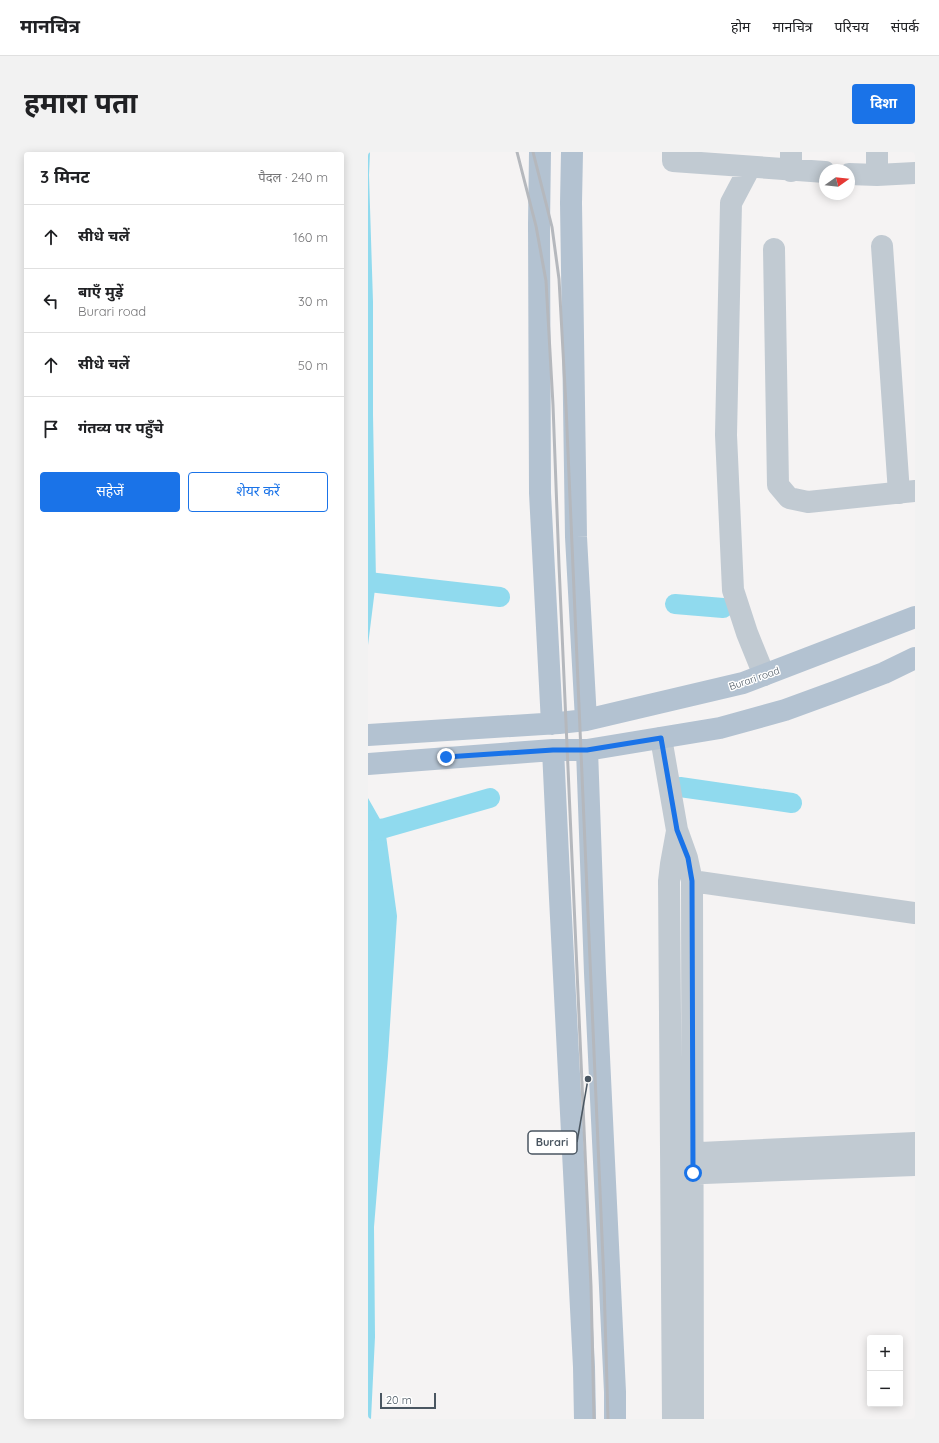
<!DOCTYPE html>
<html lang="hi">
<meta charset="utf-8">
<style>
:root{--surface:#fff;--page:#f2f2f2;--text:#202124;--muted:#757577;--line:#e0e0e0;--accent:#1a73e8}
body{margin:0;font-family:Quicksand,"Noto Sans Devanagari",sans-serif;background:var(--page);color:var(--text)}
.controls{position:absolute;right:12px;bottom:12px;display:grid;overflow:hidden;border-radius:4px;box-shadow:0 2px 10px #0003}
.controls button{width:36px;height:36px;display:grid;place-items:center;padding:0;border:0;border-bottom:1px solid var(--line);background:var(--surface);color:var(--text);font:20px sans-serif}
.compass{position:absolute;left:451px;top:12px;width:36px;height:36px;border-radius:50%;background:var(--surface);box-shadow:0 2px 10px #0003;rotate:75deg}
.scale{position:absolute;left:12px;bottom:10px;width:56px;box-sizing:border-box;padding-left:4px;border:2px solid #4a5661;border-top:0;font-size:11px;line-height:14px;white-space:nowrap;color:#4a5661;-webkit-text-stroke:3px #fff;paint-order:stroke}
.stop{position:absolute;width:12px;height:12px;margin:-9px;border:3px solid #1a73e8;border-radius:50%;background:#fff}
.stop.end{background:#1a73e8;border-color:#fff;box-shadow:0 1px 4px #0008}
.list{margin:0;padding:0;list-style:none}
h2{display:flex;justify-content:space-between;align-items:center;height:52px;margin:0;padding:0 16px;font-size:17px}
h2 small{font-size:13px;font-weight:400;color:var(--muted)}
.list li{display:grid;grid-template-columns:26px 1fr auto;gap:12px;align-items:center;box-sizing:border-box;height:64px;padding:0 16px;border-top:1px solid var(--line)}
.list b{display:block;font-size:15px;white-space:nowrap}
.list p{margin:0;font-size:13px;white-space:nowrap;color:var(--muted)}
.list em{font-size:13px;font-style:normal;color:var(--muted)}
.actions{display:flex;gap:8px;padding:12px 16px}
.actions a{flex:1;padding:9px 0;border:1px solid var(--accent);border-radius:4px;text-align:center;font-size:14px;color:var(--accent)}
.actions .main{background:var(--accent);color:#fff}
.icon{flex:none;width:22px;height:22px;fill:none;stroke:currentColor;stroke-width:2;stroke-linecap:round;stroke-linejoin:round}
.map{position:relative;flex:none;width:547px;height:1267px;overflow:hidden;border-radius:4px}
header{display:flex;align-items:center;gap:24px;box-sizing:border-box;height:56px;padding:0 20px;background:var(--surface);border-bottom:1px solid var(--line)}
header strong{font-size:19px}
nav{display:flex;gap:22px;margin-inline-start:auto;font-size:14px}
.intro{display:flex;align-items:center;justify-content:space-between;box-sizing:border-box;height:96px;padding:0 24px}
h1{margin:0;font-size:28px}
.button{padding:10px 18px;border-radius:4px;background:var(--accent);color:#fff;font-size:14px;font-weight:700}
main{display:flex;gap:24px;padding:0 24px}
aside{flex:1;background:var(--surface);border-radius:4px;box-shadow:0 2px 10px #0003}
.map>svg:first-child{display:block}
.water{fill:#90daee}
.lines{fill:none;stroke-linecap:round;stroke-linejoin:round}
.canal{stroke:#90daee;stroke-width:20}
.minor{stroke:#c1cad2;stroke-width:22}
.major{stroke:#b3c2d1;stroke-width:22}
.rail{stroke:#b5b8bd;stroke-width:3}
.route{stroke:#1a73e8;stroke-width:5}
.labels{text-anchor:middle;stroke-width:3;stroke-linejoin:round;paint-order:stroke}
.street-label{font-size:10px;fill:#4a5661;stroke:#fff}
.leader{fill:none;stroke:#4a5661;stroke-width:1.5}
.callout-dot{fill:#4a5661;stroke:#fff;stroke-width:1.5}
.callout{fill:#fff;stroke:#4a5661;stroke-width:1.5}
.callout-label{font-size:11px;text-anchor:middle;font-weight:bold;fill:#4a5661}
</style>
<header>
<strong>मानचित्र</strong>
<nav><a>होम</a><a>मानचित्र</a><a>परिचय</a><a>संपर्क</a></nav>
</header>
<div class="intro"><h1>हमारा पता</h1><a class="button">दिशा</a></div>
<main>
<aside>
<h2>3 मिनट<small>पैदल · 240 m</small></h2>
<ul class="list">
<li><svg class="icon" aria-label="ahead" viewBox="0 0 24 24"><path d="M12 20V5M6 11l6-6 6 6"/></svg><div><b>सीधे चलें</b></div><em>160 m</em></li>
<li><svg class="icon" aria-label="left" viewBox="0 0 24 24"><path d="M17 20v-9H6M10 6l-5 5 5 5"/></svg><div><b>बाएँ मुड़ें</b><p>Burari road</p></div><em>30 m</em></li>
<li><svg class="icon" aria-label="ahead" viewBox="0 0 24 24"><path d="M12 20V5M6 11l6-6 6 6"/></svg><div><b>सीधे चलें</b></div><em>50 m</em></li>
<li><svg class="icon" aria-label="arrive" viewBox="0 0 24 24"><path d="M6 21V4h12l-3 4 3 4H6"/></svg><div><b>गंतव्य पर पहुँचे</b></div></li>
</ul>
<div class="actions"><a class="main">सहेजें</a><a>शेयर करें</a></div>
</aside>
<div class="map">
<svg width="547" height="1267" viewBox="0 0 547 1267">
<rect width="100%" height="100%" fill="#f5f3f3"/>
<!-- water -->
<path class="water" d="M0 0H2L1 23 5 150V263L8 429 0 493Z
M0 646 17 676 29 764 20 904 6 1075 7 1185 3 1267H0Z"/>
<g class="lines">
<!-- canal -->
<path class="canal" d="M0 430 132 445
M307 452 355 456
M312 635 424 651
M0 679 17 676 122 646"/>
<!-- minor -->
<path class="minor" d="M305 0V9L457 20
M423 0V19
M382 15 363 51 358 283 365 438 379 481 396 523
M481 22 509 23 547 21
M509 23V0
M514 94 531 341
M406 97 410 333 421 346 440 350 547 339
M293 586 309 678 319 706 324 729 325 1267
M324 729 547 761
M311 1002 547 991
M310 1022 547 1013
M305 1267 301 729 303 712 309 679"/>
<!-- major -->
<path class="major" d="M172 0 171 72 172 341 184 572
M204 0 203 51 208 385 218 568
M0 583 191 571 218 568 375 531 547 465
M185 598 192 746 216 1215 217 1267
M219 598 227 821 247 1240V1267
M0 612 185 598H219L352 576 417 558 469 539 516 521 547 506"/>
<!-- rail -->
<path class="rail" d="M149 0 168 74 178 129 185 253 191 413 223 1134 226 1267
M165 0 184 75 191 127 198 254 236 1131 240 1267"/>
</g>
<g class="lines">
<!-- route -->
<path class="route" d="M78 605 185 598H219L293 586 309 678 320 706 324 729 325 1021"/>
</g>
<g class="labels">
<!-- street labels -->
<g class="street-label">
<text transform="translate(386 526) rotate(-19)" y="4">Burari road</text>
</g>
</g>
<!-- callouts -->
<path class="leader" d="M220 927L209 990"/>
<circle class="callout-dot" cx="220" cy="927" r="4"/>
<rect class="callout" x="160" y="979" width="49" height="23" rx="4"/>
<g class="callout-label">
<text x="184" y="994">Burari</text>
</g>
</svg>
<div class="controls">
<button>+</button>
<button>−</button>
</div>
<svg class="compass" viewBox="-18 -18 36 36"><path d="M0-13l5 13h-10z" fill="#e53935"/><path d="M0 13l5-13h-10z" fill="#757577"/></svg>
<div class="scale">20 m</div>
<div class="stop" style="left:325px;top:1021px"></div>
<div class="stop end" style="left:78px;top:605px"></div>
</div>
</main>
